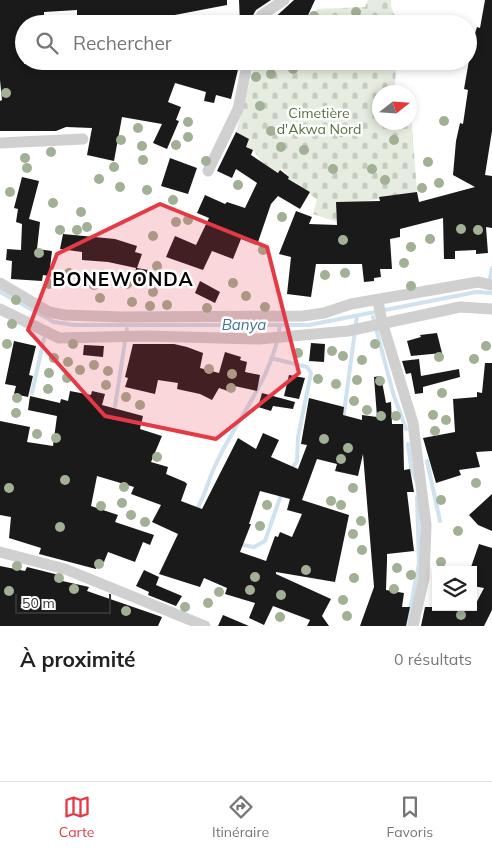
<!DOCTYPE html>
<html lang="fr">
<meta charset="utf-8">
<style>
:root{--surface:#fff;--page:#f6f6f6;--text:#222;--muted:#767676;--line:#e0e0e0;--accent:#e63946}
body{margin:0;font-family:Mulish,sans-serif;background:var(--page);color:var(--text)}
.controls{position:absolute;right:15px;bottom:15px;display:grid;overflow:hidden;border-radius:0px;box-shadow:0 2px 8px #0003}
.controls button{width:45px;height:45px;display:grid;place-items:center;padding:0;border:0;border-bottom:1px solid var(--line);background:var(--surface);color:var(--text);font:25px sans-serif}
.compass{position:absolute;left:372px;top:85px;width:45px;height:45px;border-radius:50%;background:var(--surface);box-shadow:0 2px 8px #0003;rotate:73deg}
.scale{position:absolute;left:15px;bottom:12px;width:96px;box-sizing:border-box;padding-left:5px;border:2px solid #333;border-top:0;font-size:14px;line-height:18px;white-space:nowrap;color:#333;-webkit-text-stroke:4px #fff;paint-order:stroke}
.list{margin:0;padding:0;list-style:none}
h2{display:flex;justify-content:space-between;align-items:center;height:65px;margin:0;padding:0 20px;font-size:21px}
h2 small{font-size:16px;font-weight:400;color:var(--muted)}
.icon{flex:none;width:28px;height:28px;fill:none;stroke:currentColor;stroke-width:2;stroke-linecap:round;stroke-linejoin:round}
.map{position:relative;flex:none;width:492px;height:626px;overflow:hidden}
.search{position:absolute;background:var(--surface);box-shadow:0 2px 8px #0003;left:15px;right:15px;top:15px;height:55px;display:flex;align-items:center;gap:12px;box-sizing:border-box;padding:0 18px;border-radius:28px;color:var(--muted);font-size:19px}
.sheet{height:155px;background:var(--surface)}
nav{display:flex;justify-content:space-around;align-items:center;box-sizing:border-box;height:70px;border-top:1px solid var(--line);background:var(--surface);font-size:14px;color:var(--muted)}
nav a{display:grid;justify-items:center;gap:2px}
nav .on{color:var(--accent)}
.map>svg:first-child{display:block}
.cemetery{fill:url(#cemetery-stones)}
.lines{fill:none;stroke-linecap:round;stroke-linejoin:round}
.stream{stroke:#cfe2ee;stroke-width:4}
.building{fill:#1a1a1a;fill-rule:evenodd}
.street{stroke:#d0d0d0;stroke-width:11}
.tree{fill:#a2b095}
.marked{fill:#e63946;fill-opacity:0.2;stroke:#e63946;stroke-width:4;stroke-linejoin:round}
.labels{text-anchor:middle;stroke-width:5;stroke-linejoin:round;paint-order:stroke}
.park-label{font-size:14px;fill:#56703f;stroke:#fff}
.water-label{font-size:15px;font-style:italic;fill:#3f7597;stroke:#fff}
.district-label{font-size:19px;font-weight:bold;letter-spacing:1px;fill:#000;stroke:#fff}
</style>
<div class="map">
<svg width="492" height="626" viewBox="0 0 492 626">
<defs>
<pattern id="cemetery-stones" width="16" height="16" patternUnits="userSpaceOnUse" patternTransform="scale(1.25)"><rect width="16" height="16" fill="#e6ecdf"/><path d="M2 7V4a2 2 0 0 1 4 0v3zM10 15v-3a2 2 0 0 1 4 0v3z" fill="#c6cbc0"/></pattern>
</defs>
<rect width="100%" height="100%" fill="#fff"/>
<!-- cemetery -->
<path class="cemetery" d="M368 0H391V6L397 22 401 24H310L317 9 365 7Z
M256 61H397L394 92H380V122H410L411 114 417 192 361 202 336 203 337 222 313 214 317 199 309 194 310 192 288 179 289 177 281 168 280 174 262 162 253 150 247 147 249 139 236 132Z"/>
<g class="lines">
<!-- stream -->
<path class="stream" d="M489 283 492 268
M0 292 54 322 74 325H309L476 292 492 293
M373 317 393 393 406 429
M271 358 307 367 311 373 298 437 297 461 291 470
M32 393 45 334
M115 406 127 329
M343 420 357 316
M408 444 411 467
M427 461 440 521
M411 468 416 480
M196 511C206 494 207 483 215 466 236 419 274 377 280 325
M243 545 254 547 265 541 282 492
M407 626 419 563 417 497"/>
</g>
<!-- building -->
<path class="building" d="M0 0H227V5L159 18 160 24H77V10L44 12V24H24V64L47 61 107 63V61H240L231 99 216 95 214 103 204 101 206 92 175 83 168 102 181 107 176 120 179 121 167 149 153 143 162 124 122 117 114 161 87 155 92 128 66 127 56 131H0V101L2 100 0 80Z
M239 0H271L256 10 248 24H240Z
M294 0H315L304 24H265L271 18V21Z
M485 0H492V131L485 175 492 176V228L486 227 488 253 476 254V250L455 251V259H444L443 218 400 229V237L390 239 392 269H380L381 277 374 278V281L364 282 362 264H316L311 297 287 294 291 257 279 254 296 211 312 217 309 224 337 225 336 202 380 201 379 197 417 192 419 202 475 187 453 175 456 141 460 123 463 124 468 90 464 89 472 43 477 27 480 28Z
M236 132 249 139 246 147 253 150 251 155 278 173 280 170 289 177 288 179 310 192 300 209 278 196 271 204 257 245 241 239 233 259 212 251 203 270 166 257 175 236 196 245 209 218 197 213 205 195 225 204 227 202 245 208 257 183 236 169 232 178 217 171Z
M170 158 197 168 188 194 161 186Z
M22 177 39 181 29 219 40 222 37 249 52 251 49 276 43 275 42 281 11 279 12 261 6 260 7 249 21 250 22 224 16 222 18 209 14 208Z
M63 234 115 239 137 246 135 252 142 254 137 268 154 271 151 285 133 282 136 268 108 262 82 260V252L60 249Z
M200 281 220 292 215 303 195 293Z
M437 333 442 353 411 356 407 341 421 337 420 335Z
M14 341 36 346 29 375 33 376 28 397 14 394 16 386 5 384Z
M311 343 325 344 324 362 309 361Z
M133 344H174L187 347 203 353 200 368 219 373 225 352 241 357 240 360 247 362 245 372 260 375 257 391 230 385 228 391 219 388 212 400 200 394 177 389 178 383 158 380 155 394 125 387 128 378 125 377Z
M84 345 104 346 103 357 83 355Z
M419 359 421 376 459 369 460 377 423 387V393L415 394 411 373 406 374 402 361Z
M485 363H492V451L476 452 480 467 459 470 461 475 436 483 423 438 455 432 453 399 477 397V392L482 393Z
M289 375 305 378 299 399 284 396Z
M381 376 386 403 391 402 392 424H403L404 470 410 469 414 492H407L414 551 387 554V561L386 590 404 593 402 607H410L406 626H360L374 587 363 454 358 476 335 471 337 464 317 459 302 500 349 515 335 582 276 572V574L331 599 322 616 329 626H307L310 620 273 606 264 625 249 618 255 603 225 594 227 588 204 578 200 587 159 574 178 534 152 522 161 505 131 494 134 487 97 476 91 506 118 515 115 522 154 535 150 545 143 542 135 562 108 552 104 562 99 560 96 569 39 554 41 548 9 538 11 517 0 515V421L30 427 27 442 53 446 57 416 28 410 30 396 60 403 61 399 68 401 70 391 91 395 92 391 105 394 102 405 143 416 140 429 162 436 151 462 168 467 166 474 185 482 187 484 181 501 202 509 238 438 256 449 263 433 279 440 271 457 298 469 307 445 301 444 309 398 344 407 343 415 362 420V415L377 417 374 377ZM260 491 290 499 287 510 302 514 292 537 280 532 278 537 275 536 266 561 240 552 251 524H249Z
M262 393 295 402 293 409 273 406 271 411 258 407Z
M492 494V531L478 525 469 515Z
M479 544 492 548V610L484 626H421L425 607H474L484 588 473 586V570H470Z
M0 566 25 571 27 567 59 575 58 580 89 587 87 591 162 617 158 626H0Z
M144 570 159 577 156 585 182 596 176 606 148 595 149 592 136 586Z
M223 615 249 626H218Z"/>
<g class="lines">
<!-- street -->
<path class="street" d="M255 24 262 15 284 0
M0 143 83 139
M208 171 238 109 248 61
M0 283 49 312 65 315 121 317 303 316 324 313 351 304 478 282 492 285
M378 301 382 322 413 423 426 525 424 578 413 626
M0 309 59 338 146 336 259 339 348 331 460 307 492 309
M0 552 65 569 205 626"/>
</g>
<!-- trees -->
<g class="tree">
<circle cx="356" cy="12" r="5"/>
<circle cx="314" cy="16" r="5"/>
<circle cx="293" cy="69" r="5"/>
<circle cx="271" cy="74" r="5"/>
<circle cx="256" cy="77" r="5"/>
<circle cx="6" cy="93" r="5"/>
<circle cx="260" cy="106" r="5"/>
<circle cx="444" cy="121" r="5"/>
<circle cx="188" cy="122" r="5"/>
<circle cx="138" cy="128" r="5"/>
<circle cx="271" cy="131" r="5"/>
<circle cx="341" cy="132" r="5"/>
<circle cx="188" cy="137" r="5"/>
<circle cx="121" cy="140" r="5"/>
<circle cx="394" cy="140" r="5"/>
<circle cx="176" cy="145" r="5"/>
<circle cx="142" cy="146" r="5"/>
<circle cx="281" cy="147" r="5"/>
<circle cx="304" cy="150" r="5"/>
<circle cx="51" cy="152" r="5"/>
<circle cx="25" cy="158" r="5"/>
<circle cx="143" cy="160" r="5"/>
<circle cx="206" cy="161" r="5"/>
<circle cx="428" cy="162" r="5"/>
<circle cx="114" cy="167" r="5"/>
<circle cx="27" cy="168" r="5"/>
<circle cx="333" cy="169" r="5"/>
<circle cx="372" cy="169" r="5"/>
<circle cx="99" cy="179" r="5"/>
<circle cx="385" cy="180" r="5"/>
<circle cx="439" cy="183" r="5"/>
<circle cx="238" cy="185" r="5"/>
<circle cx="120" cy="187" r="5"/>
<circle cx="422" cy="188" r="5"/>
<circle cx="147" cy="190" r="5"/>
<circle cx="10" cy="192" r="5"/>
<circle cx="173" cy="200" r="5"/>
<circle cx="53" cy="203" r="5"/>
<circle cx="81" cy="212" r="5"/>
<circle cx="282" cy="217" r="5"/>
<circle cx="188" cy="220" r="5"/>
<circle cx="176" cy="222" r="5"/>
<circle cx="87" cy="227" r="5"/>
<circle cx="461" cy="229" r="5"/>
<circle cx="60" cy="230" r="5"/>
<circle cx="77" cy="230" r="5"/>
<circle cx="478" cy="230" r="5"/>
<circle cx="153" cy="236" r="5"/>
<circle cx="430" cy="239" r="5"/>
<circle cx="343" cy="240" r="5"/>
<circle cx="411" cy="247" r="5"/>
<circle cx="263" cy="250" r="5"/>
<circle cx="39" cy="253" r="5"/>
<circle cx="404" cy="263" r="5"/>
<circle cx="157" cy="266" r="5"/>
<circle cx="69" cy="273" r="5"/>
<circle cx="345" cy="273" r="5"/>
<circle cx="102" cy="274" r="5"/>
<circle cx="325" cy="275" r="5"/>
<circle cx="233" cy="283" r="5"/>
<circle cx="49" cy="284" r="5"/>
<circle cx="127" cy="284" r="5"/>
<circle cx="94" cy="285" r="5"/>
<circle cx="411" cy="286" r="5"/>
<circle cx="153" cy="292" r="5"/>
<circle cx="246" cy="296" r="5"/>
<circle cx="100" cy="298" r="5"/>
<circle cx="16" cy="300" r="5"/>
<circle cx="132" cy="302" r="5"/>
<circle cx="167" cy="305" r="5"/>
<circle cx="150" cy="306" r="5"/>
<circle cx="265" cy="307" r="5"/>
<circle cx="207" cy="308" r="5"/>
<circle cx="12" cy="324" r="5"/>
<circle cx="237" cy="325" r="5"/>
<circle cx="263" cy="325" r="5"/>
<circle cx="7" cy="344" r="5"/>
<circle cx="73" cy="344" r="5"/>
<circle cx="375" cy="344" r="5"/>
<circle cx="486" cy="346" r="5"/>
<circle cx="332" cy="351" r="5"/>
<circle cx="298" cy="353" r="5"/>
<circle cx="343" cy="356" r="5"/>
<circle cx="439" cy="357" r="5"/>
<circle cx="54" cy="358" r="5"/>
<circle cx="474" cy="359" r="5"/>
<circle cx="362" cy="360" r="5"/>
<circle cx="68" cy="362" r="5"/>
<circle cx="94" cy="365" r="5"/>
<circle cx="209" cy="369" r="5"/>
<circle cx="80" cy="370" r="5"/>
<circle cx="108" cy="371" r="5"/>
<circle cx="49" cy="373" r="5"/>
<circle cx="232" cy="374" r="5"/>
<circle cx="67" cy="378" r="5"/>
<circle cx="318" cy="379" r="5"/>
<circle cx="357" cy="380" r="5"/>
<circle cx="380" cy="381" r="5"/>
<circle cx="336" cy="384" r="5"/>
<circle cx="106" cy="385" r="5"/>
<circle cx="231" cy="388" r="5"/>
<circle cx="48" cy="389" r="5"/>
<circle cx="442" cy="393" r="5"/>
<circle cx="126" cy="397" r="5"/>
<circle cx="17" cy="398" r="5"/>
<circle cx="354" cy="401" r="5"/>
<circle cx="140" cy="405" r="5"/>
<circle cx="367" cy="410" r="5"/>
<circle cx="16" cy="413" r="5"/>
<circle cx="433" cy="415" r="5"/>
<circle cx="381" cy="416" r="5"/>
<circle cx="396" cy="416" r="5"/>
<circle cx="446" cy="420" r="5"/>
<circle cx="435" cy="431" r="5"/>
<circle cx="37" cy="434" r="5"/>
<circle cx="56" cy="438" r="5"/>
<circle cx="324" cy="439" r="5"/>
<circle cx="348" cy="448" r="5"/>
<circle cx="157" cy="457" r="5"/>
<circle cx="341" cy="459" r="5"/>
<circle cx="65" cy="480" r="5"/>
<circle cx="476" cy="483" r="5"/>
<circle cx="124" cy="487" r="5"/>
<circle cx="9" cy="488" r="5"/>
<circle cx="353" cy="488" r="5"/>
<circle cx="441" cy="500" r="5"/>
<circle cx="331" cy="501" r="5"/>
<circle cx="122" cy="503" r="5"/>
<circle cx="267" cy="505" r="5"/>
<circle cx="341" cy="505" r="5"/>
<circle cx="101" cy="506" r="5"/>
<circle cx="131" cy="515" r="5"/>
<circle cx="361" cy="521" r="5"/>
<circle cx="145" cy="522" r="5"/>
<circle cx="260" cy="526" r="5"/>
<circle cx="60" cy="527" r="5"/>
<circle cx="458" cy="531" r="5"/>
<circle cx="353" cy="534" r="5"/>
<circle cx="362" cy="550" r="5"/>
<circle cx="441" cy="562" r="5"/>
<circle cx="99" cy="564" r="5"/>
<circle cx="17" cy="566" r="5"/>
<circle cx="397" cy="568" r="5"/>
<circle cx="306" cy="570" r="5"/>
<circle cx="411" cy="575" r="5"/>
<circle cx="255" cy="577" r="5"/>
<circle cx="59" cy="578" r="5"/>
<circle cx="354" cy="578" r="5"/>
<circle cx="74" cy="589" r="5"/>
<circle cx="394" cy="589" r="5"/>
<circle cx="250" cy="590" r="5"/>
<circle cx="9" cy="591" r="5"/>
<circle cx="219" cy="592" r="5"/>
<circle cx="281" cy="595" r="5"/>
<circle cx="343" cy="600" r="5"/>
<circle cx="208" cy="603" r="5"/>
<circle cx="185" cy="607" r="5"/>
<circle cx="126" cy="611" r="5"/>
<circle cx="461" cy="615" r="5"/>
<circle cx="347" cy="616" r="5"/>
<circle cx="280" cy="617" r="5"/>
</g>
<!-- marked area -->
<path class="marked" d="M160 204 267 247 299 373 216 439 105 416 28 330 57 254Z"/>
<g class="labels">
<!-- park labels -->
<g class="park-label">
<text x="319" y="118">Cimetière<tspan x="319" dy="16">d'Akwa Nord</tspan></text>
</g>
<!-- water labels -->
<g class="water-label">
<text x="244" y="330">Banya</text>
</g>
<!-- district labels -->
<g class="district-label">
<text x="123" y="286">BONEWONDA</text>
</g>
</g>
</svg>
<div class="controls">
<button><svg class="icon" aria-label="layers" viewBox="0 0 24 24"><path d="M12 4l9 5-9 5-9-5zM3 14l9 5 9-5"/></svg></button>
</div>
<svg class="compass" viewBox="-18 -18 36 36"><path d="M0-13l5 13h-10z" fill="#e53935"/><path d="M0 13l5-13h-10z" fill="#767676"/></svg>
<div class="scale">50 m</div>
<div class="search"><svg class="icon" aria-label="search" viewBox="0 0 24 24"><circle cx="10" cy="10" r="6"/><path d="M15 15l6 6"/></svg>Rechercher</div>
</div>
<section class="sheet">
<h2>À proximité<small>0 résultats</small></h2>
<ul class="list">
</ul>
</section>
<nav>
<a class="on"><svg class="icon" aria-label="map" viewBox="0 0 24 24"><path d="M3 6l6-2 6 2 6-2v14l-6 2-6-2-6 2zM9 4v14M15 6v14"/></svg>Carte</a>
<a><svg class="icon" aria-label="directions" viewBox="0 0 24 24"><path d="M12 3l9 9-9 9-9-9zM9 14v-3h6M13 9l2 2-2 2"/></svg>Itinéraire</a>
<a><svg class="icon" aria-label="saved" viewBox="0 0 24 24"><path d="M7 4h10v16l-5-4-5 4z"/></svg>Favoris</a>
</nav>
